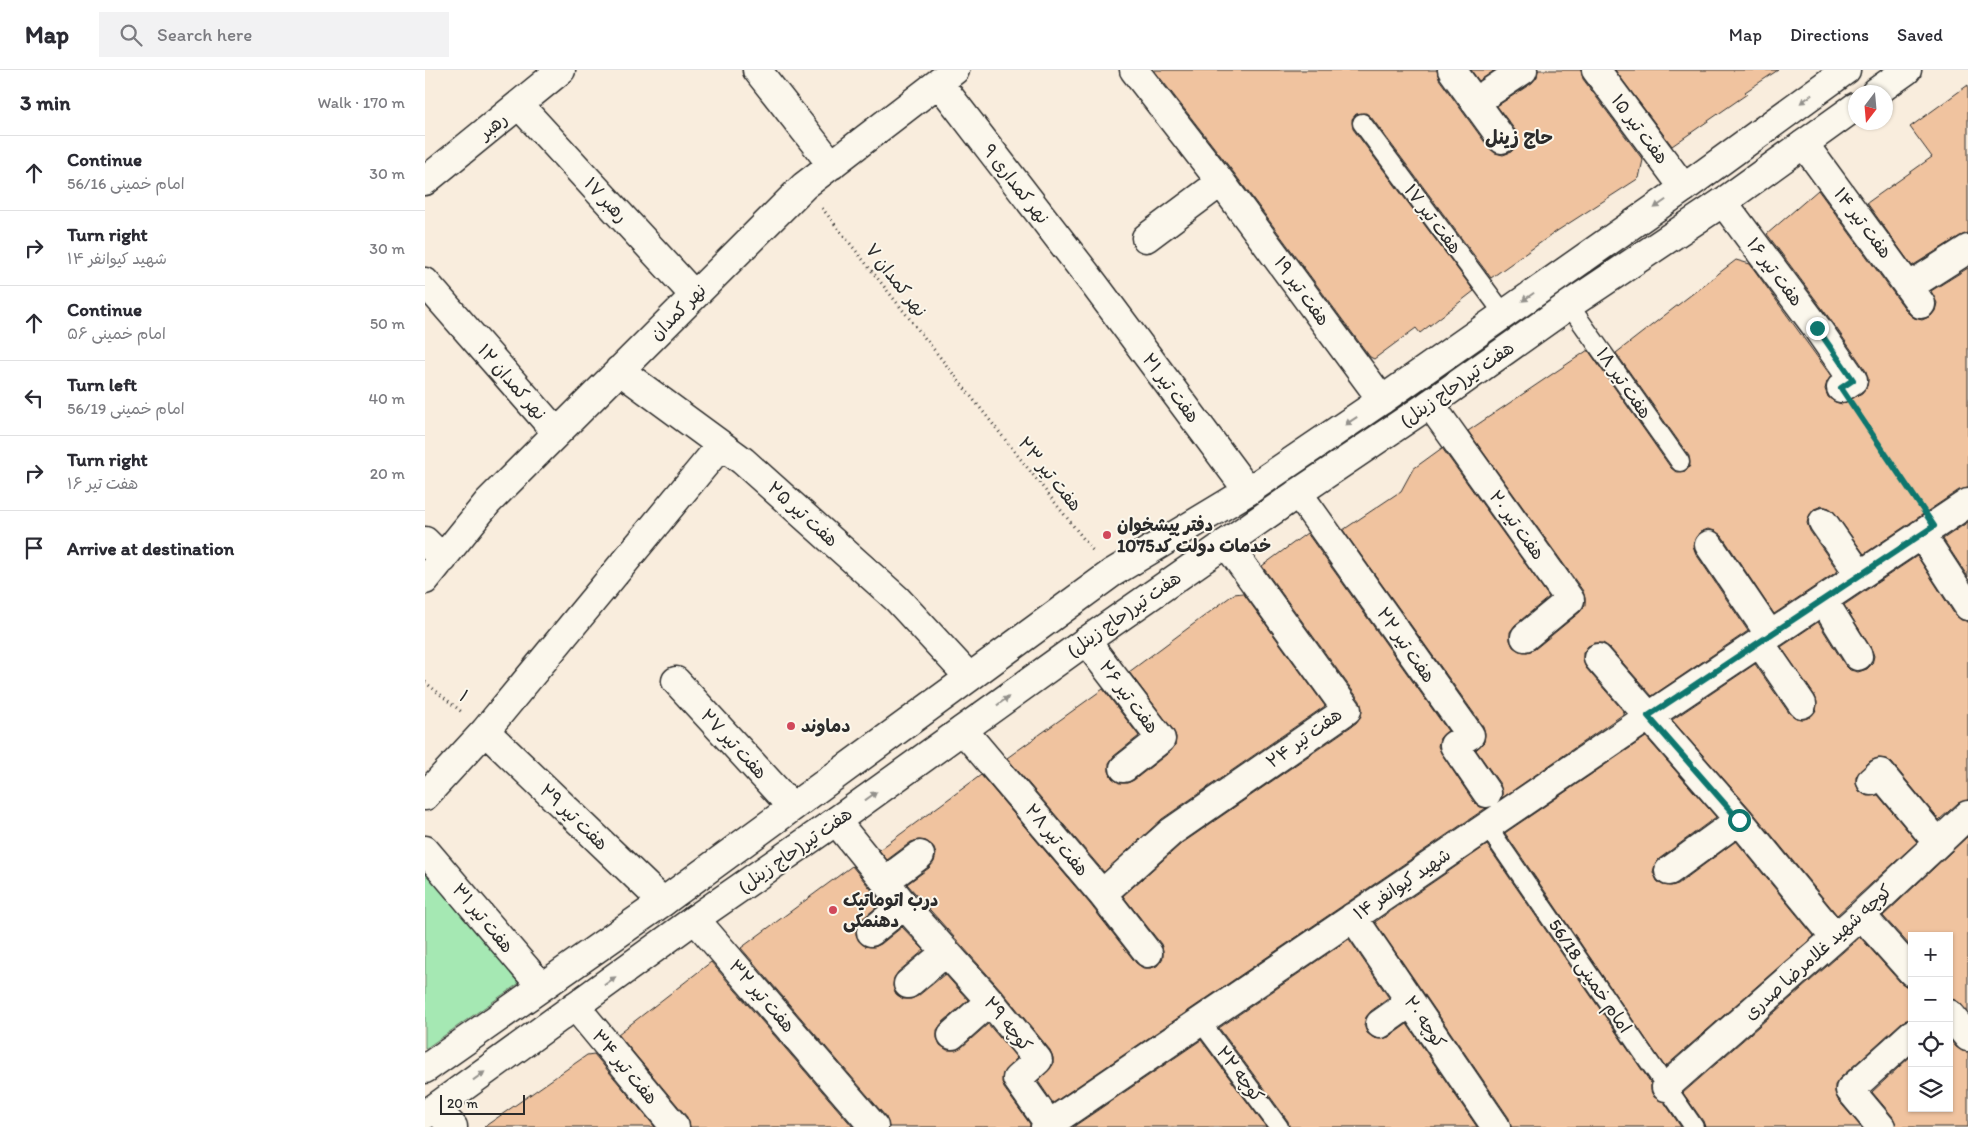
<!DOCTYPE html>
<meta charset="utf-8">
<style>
:root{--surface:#fff;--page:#f2f2f3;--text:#2b2b33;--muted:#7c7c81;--line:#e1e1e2}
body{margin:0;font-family:Itim,"Playpen Sans Arabic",sans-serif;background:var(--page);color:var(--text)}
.controls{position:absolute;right:15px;bottom:15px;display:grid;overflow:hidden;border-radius:0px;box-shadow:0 1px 4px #0004}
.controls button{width:45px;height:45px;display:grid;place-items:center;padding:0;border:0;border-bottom:1px solid var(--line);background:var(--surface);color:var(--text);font:25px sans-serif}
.compass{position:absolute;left:1423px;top:15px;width:45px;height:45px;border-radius:50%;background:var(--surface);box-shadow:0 1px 4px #0004;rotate:196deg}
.scale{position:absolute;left:15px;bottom:12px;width:85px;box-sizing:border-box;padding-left:5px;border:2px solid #2b2b2b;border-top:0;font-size:14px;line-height:18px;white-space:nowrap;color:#2b2b2b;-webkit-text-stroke:4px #fbf7ec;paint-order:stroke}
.stop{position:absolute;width:15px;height:15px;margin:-11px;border:4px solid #0f766e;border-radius:50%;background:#fff}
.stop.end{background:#0f766e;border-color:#fff;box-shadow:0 1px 5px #0008}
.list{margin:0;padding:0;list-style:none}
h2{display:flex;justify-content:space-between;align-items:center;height:65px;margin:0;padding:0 20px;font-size:21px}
h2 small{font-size:16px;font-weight:400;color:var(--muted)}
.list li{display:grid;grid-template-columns:32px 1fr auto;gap:15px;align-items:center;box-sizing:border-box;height:75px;padding:0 20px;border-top:1px solid var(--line)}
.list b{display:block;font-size:19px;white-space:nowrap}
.list p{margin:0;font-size:16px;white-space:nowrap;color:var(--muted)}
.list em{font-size:16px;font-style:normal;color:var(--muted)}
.icon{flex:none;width:28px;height:28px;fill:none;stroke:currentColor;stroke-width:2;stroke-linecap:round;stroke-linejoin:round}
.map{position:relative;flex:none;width:1543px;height:1057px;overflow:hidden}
header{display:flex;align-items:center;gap:30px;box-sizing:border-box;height:70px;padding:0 25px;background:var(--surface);border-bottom:1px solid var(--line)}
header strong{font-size:24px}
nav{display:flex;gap:28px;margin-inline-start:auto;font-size:18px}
.search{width:350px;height:45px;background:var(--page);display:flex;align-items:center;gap:12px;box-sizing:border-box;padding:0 18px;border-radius:0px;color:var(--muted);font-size:19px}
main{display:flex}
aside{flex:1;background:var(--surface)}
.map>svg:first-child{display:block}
.green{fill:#a5e8b3;stroke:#688a6f}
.building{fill:#f0c39f;stroke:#2b2b2b}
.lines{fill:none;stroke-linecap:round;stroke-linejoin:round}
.lane-casing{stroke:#2b2b2b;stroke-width:21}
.street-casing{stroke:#2b2b2b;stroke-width:31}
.secondary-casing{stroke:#2b2b2b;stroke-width:31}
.path{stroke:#2b2b2b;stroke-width:3;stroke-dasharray:1 4;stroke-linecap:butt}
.lane{stroke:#fbf7ec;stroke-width:18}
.street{stroke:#fbf7ec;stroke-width:28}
.secondary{stroke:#fbf7ec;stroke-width:28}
.oneway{fill:#93918c}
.route{stroke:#0f766e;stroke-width:6}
.poi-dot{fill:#d1495b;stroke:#fbf7ec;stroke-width:2}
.labels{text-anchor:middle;stroke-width:4;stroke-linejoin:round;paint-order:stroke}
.street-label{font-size:18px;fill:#2b2b2b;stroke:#fbf7ec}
.poi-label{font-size:18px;font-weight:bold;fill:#2b2b2b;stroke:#fbf7ec;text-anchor:start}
.neighbourhood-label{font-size:19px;font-weight:bold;fill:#2b2b2b;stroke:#fbf7ec}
</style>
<header>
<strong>Map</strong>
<div class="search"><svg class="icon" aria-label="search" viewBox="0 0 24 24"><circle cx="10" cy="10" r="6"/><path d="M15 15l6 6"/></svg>Search here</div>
<nav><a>Map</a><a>Directions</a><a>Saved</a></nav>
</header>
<main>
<aside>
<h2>3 min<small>Walk · 170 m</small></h2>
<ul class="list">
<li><svg class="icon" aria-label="ahead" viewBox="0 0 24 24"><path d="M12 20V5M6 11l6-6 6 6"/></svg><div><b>Continue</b><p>امام خمینی 56/16</p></div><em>30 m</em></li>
<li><svg class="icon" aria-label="right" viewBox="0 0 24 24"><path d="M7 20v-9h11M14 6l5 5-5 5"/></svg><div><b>Turn right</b><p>شهید کیوانفر ۱۴</p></div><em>30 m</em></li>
<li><svg class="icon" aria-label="ahead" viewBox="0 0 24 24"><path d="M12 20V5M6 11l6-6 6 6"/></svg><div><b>Continue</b><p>امام خمینی ۵۶</p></div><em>50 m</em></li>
<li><svg class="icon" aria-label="left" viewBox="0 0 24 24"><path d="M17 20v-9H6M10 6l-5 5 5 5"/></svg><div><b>Turn left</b><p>امام خمینی 56/19</p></div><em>40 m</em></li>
<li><svg class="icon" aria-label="right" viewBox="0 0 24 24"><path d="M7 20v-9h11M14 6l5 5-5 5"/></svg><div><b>Turn right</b><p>هفت تیر ۱۶</p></div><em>20 m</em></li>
<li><svg class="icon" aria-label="arrive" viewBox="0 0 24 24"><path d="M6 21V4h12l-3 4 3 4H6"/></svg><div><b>Arrive at destination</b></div></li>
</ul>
</aside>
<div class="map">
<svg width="1543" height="1057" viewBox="0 0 1543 1057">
<rect width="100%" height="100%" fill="#f9eddd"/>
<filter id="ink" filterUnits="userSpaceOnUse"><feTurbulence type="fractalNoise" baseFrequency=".02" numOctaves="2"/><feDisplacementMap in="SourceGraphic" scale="10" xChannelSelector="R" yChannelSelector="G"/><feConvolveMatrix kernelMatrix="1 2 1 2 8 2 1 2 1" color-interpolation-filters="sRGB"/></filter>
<g filter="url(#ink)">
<!-- green -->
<path class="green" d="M0 800 103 907 0 979Z"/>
<!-- building -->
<path class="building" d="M729 0H1012L1014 9 1064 78 1070 83 1078 85 1086 82 1091 76 1092 67 1090 60 1072 36 1107 13 1112 7 1113 0H1156L1158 9 1218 90 1214 108 1132 161 1066 208 946 47 941 43 931 44 927 49 928 59 1049 221 995 263 991 258 949 289 945 287 809 103Z
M1046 0H1070L1054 11Z
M1190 0H1353L1320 22 1322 24 1247 76Z
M1543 15V163L1535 166 1487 196 1442 133 1507 87 1485 57Z
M1393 120 1483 243 1489 248 1497 250 1506 246 1510 241 1512 233 1506 221 1543 198V418L1534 420 1439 484 1410 443 1404 438 1397 436 1389 439 1384 446 1382 453 1385 461 1413 501 1349 544 1297 466 1290 461 1283 459 1275 462 1270 469 1268 476 1271 484 1323 561 1227 626 1184 577 1178 573H1170L1163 576 1158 583V590L1161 598 1200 643 1077 728V721L1075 714 1051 680 1059 672 1060 663 1058 656 918 460 976 421 988 399 1017 378 1124 527 1090 555 1085 562V570L1088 577 1094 581 1102 582 1110 579 1155 542 1160 535V528L1158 521 1043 361 1163 280 1246 398 1251 402 1261 401 1265 396 1264 386 1191 283 1311 190 1325 194 1406 306 1402 312 1400 319 1403 327 1410 332 1417 334 1437 323 1442 316 1443 308 1441 301 1405 249 1342 164Z
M1543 452V507L1518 469Z
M882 463 1023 661 1015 668 1013 676 1016 683 1049 732 1055 737 1061 738 628 1033 613 1011 628 995V988L625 980 577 921 482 814 504 798 509 792 511 784 508 776 501 771 493 770 486 772 462 790 454 780 556 705 665 834 711 893 718 898H726L732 896 738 888V880L736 874 698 826 756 774 931 653 936 646 937 638 935 631 837 496Z
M1492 486 1530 545 1536 550 1543 551V730L1533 733 1514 750 1467 693 1461 689 1453 688 1445 691 1431 706V714L1434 721 1442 726 1453 725 1492 772 1412 845 1326 740 1247 650 1330 594 1364 643 1371 648 1379 649 1385 647 1391 640 1392 632 1390 626 1356 577 1393 552 1420 595 1425 600 1433 602 1442 599 1447 594 1449 586 1446 578 1419 535Z
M818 523 900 636 737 749 679 802 582 688 678 619 714 666 689 686 684 693V701L687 708 694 713H702L709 710 746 681 750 675 751 667 748 660 704 602 809 524Z
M1221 667 1291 747 1234 789 1230 795 1228 802 1232 811 1238 815 1246 816 1253 814 1311 771 1389 866 1240 997 1080 763Z
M1543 766V942L1536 934 1530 930 1524 929V866H1487V878L1458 846Z
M1062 775 1226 1013V1021L1229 1027 1239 1032 1256 1057H1086L1084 1048 950 852Z
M427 796 457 833 436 850 432 856 431 864 434 871 440 876 449 877 456 874 477 857 499 880 473 902 469 908 468 916 471 924 478 929H486L493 926 520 904 543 930 517 953 512 960V968L515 975 522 980H531L537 977 563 954 592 988 578 1003 577 1012 579 1018 605 1054V1057H464L461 1047 316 878Z
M1435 867 1475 912 1482 917H1487V949L1477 952 1415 1008 1410 1015V1022L1413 1030 1436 1057H1280L1278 1051 1258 1023Z
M924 869 964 928 946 941 941 947 939 955 942 963 949 968 957 969 964 967 982 954 1052 1057H864L863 1051 794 958Z
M286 892 428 1057H265L262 1047 193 964Z
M1524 969 1531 977 1537 981 1543 982V1057H1471L1468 1047 1447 1022 1487 985V1038H1524Z
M776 970 841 1057H648Z
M169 984 230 1057H59L162 985Z"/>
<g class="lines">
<defs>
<path id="lane" d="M937 53 1079 244
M1144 235 1255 392
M1062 756 1269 1057
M776 952 854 1057"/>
<path id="street" d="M332 0 407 95
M709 0 796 112 957 330
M1027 0 1077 69
M1171 0 1259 118
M514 13 669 214 823 421
M1050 32 1098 0
M94 35 269 225
M1379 74 1496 234
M0 111 136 0
M1298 132 1392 258 1428 310 1416 318
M721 168 796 112
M0 212 132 363
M1485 216 1543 179
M194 300 318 391 472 529 544 607
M1005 334 1145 530 1100 567
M873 423 1045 665 1029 675 1062 723
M1398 452 1435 505
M1496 464 1543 536
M0 471 18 489
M1284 475 1345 565
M0 510 63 432 379 116 530 0
M1398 530 1433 586
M661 571 736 669 699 698
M1335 573 1377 634
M1173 588 1314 750 1410 867
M251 611 367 737
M538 660 677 824 723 883
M60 661 238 832
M1446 711 1455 703 1513 773
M0 726 60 661 296 375
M411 751 479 835 565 931 613 990 592 1009 624 1054
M0 780 116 916
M1244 801 1314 750
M460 811 495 785
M677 824 746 762 922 640 801 473
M1436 845 1487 902
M928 847 1071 1057
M270 849 449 1057
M446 862 479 835
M483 914 521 882
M150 936 250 1057
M1524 944 1543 967
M955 954 986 932
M527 965 565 931
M1241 1017 1436 845 1543 745
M10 1038 28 1057
M620 1057 1223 647 1543 433
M1456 1057 1425 1020 1487 964"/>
<path id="secondary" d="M1451 22 1482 0
M0 999 238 832 687 503 823 421 957 330 1259 118 1421 0
M0 1045 270 849 411 751 661 571 873 423 1005 334 1144 235 1298 132 1430 37"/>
</defs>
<!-- lane casing -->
<use href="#lane" class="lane-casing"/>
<!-- street casing -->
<use href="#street" class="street-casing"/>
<!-- secondary casing -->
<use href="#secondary" class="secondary-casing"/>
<!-- path -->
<path class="path" d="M397 138 669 482
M1431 340 1493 432
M0 612 38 643"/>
<!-- lane -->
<use href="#lane" class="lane"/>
<!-- street -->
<use href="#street" class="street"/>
<!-- secondary -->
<use href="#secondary" class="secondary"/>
</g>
<!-- one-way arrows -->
<defs><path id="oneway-solid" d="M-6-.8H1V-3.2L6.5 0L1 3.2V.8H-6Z" transform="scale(1.25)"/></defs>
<g class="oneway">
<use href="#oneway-solid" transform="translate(1381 29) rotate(144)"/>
<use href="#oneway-solid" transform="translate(1235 134) rotate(145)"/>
<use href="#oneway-solid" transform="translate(1103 227) rotate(145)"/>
<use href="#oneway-solid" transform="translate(926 351) rotate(146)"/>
<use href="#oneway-solid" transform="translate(578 631) rotate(-36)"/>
<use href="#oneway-solid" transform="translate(446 726) rotate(-36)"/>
<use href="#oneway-solid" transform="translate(185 911) rotate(-36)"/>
<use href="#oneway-solid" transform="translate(54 1006) rotate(-36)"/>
</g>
</g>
<g class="lines" filter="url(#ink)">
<!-- route -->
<path class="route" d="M1314 750 1223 646 1509 456 1416 318 1428 310 1392 258"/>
</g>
<!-- markers -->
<g class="poi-dot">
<circle cx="682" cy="465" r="5"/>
<circle cx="366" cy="656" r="5"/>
<circle cx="408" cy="840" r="5"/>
</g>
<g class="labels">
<!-- street labels -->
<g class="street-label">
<text transform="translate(68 56) rotate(-39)" y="6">رهبر</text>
<text transform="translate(1215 59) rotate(53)" y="6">هفت تیر ۱۵</text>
<text transform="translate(591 114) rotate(52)" y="6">نهر کمداری ۹</text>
<text transform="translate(181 130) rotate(47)" y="6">رهبر ۱۷</text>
<text transform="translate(1008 149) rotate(53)" y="6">هفت تیر ۱۷</text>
<text transform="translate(1438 153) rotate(53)" y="6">هفت تیر ۱۴</text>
<text transform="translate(1350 202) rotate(53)" y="6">هفت تیر ۱۶</text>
<text transform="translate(471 210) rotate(52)" y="6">نهر کمدان ۷</text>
<text transform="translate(877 221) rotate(54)" y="6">هفت تیر ۱۹</text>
<text transform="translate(253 242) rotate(-45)" y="6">نهر کمدان</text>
<text transform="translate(87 312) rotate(49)" y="6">نهر کمدان ۱۲</text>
<text transform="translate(1199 313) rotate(55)" y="6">هفت تیر ۱۸</text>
<text transform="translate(1032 314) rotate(-35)" y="6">هفت تیر(حاج زینل)</text>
<text transform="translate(746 318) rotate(53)" y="6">هفت تیر ۲۱</text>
<text transform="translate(625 404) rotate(51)" y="6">هفت تیر ۲۳</text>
<text transform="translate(378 444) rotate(42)" y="6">هفت تیر ۲۵</text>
<text transform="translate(1092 455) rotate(54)" y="6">هفت تیر ۲۰</text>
<text transform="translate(699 544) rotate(-35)" y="6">هفت تیر(حاج زینل)</text>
<text transform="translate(981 575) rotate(55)" y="6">هفت تیر ۲۲</text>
<text transform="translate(39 626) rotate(39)" y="6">۱</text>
<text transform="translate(704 627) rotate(53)" y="6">هفت تیر ۲۶</text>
<text transform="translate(879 668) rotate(-36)" y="6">هفت تیر ۲۴</text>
<text transform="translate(309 674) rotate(47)" y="6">هفت تیر ۲۷</text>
<text transform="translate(149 747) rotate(44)" y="6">هفت تیر ۲۹</text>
<text transform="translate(632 770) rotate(50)" y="6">هفت تیر ۲۸</text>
<text transform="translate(370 780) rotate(-35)" y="6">هفت تیر(حاج زینل)</text>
<text transform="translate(977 814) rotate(-34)" y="6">شهید کیوانفر ۱۴</text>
<text transform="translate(58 848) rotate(50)" y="6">هفت تیر ۳۱</text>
<text transform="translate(1393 882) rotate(-42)" y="6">کوچه شهید غلامرضا صدری</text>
<text transform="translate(1165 906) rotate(56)" y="6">امام خمینی 56/18</text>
<text transform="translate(337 926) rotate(49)" y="6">هفت تیر ۳۲</text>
<text transform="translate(1000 952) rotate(56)" y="6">کوچه ۲۰</text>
<text transform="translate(583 954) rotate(51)" y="6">کوچه ۲۹</text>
<text transform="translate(200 997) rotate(50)" y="6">هفت تیر ۳۴</text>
<text transform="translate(815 1004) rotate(53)" y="6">کوچه ۲۲</text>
</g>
<!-- poi labels -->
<g class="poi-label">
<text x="692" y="461">دفتر پیشخوان<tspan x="692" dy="21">خدمات دولت کد1075</tspan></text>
<text x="376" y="662">دماوند</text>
<text x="418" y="836">درب اتوماتیک<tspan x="418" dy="21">دهنمکی</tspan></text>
</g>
<!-- neighbourhood labels -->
<g class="neighbourhood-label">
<text x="1094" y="74">حاج زینل</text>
</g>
</g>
</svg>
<div class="controls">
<button>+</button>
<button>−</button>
<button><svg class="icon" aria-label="locate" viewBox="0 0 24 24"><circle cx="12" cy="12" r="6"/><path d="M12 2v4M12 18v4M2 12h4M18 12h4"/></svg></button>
<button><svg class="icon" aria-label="layers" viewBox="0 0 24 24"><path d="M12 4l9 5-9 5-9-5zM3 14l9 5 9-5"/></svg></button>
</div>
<svg class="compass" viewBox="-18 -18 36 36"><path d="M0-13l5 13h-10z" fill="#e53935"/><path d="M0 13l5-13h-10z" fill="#7c7c81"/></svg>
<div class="scale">20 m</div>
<div class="stop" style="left:1314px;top:750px"></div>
<div class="stop end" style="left:1392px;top:258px"></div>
</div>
</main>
